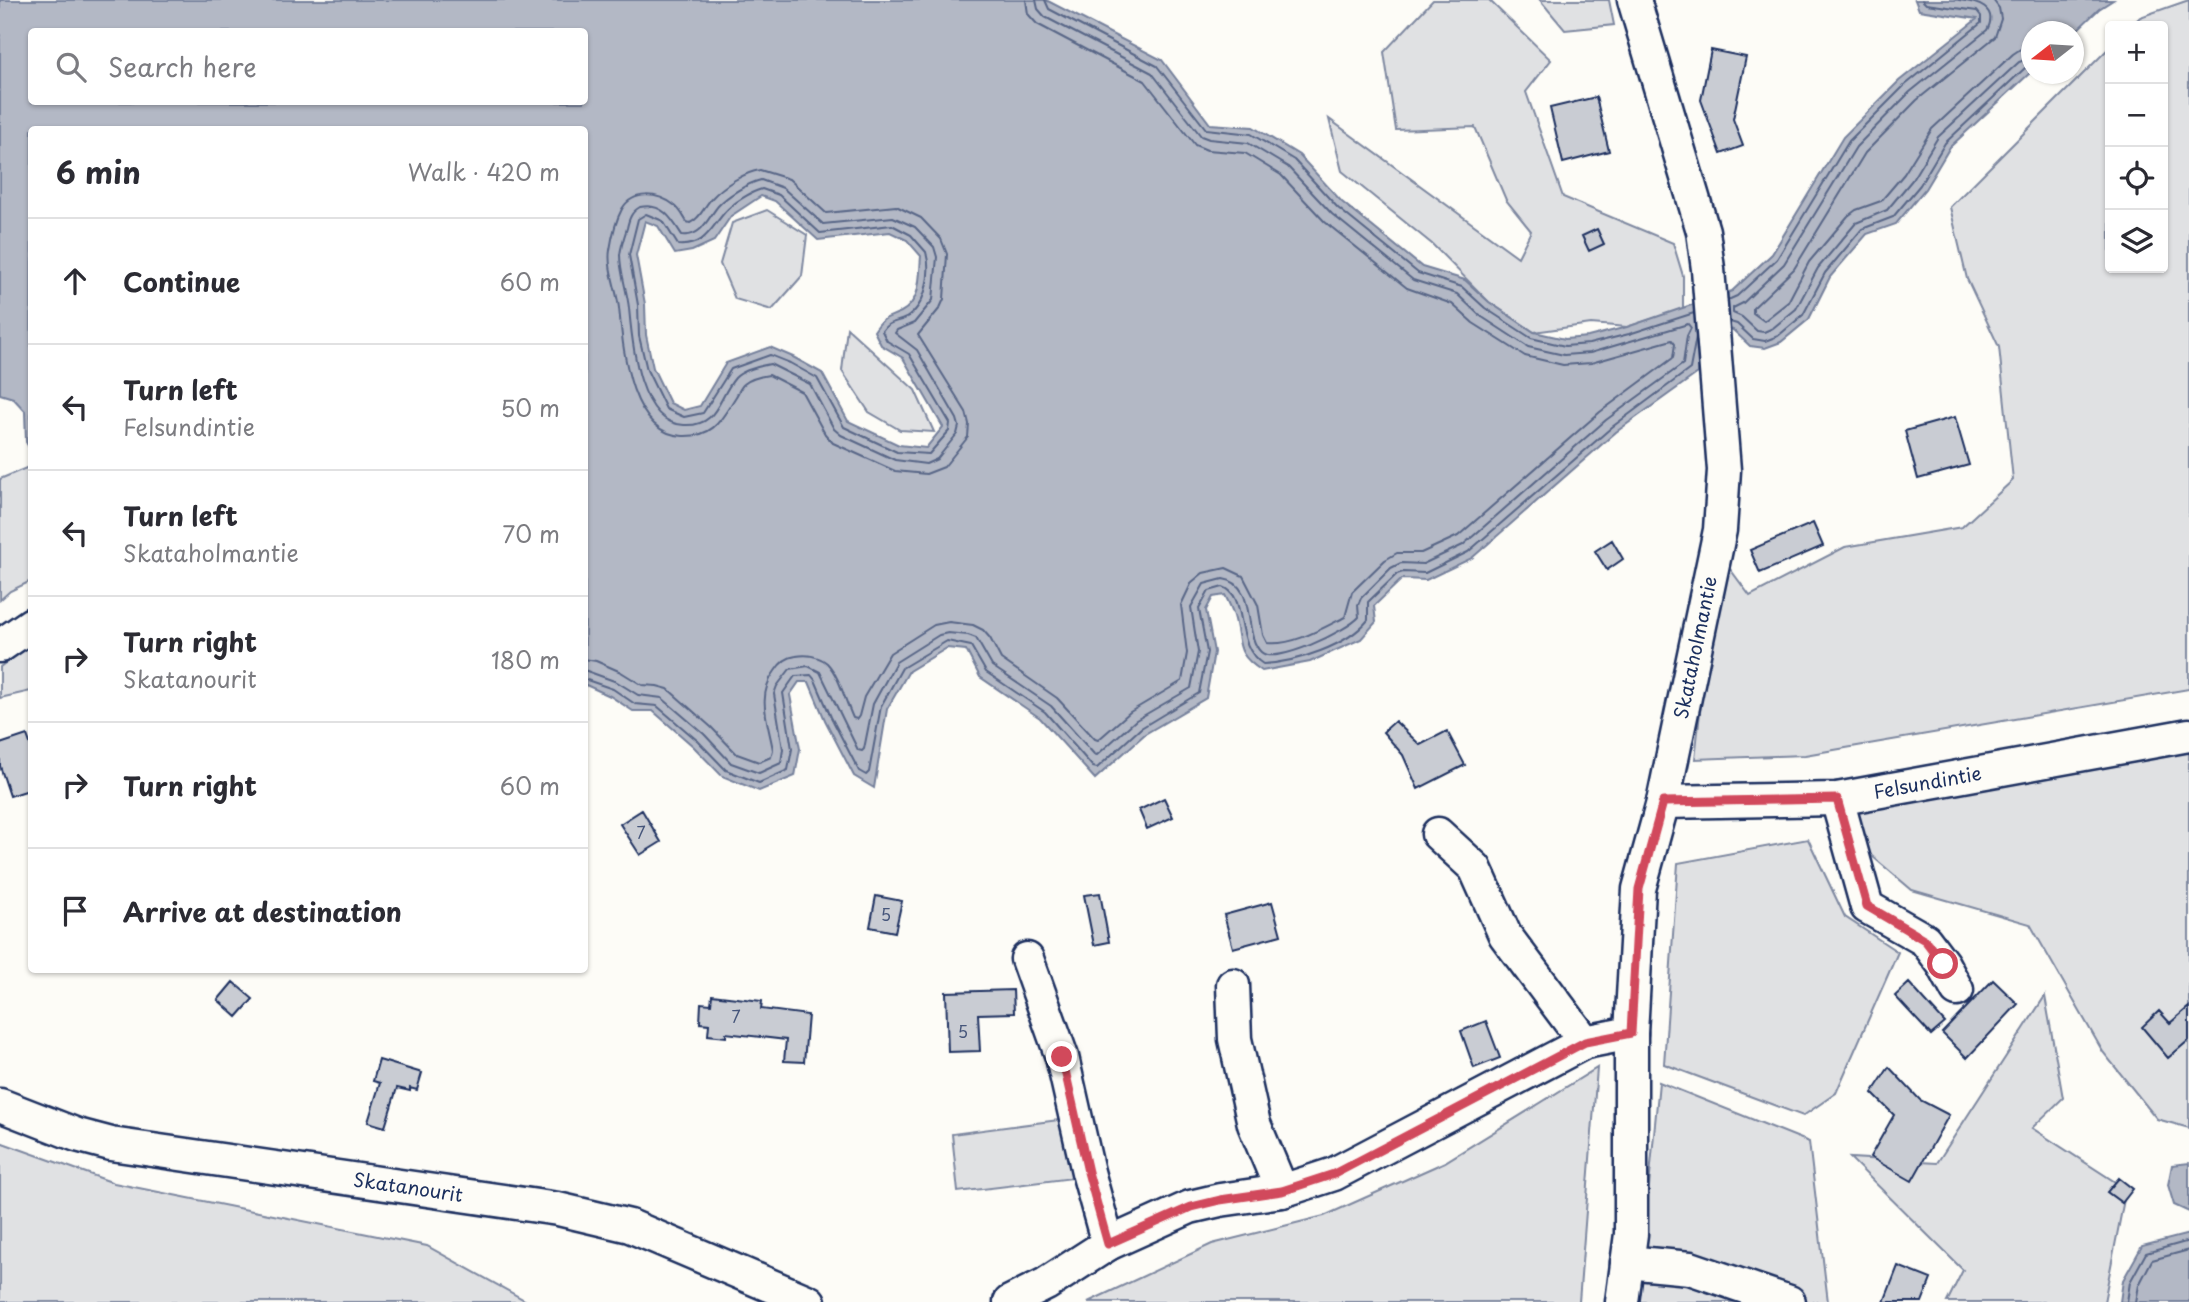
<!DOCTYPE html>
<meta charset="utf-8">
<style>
:root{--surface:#fff;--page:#f7f7f7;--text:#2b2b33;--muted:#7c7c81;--line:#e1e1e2}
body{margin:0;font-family:"Playpen Sans",sans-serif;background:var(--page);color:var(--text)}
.controls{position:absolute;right:21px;top:21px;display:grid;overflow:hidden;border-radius:7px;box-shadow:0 2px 5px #0004}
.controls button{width:63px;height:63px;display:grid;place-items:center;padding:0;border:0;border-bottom:2px solid var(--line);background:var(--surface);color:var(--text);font:35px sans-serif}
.compass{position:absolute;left:2021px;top:21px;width:63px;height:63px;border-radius:50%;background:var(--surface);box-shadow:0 2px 5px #0004;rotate:253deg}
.stop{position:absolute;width:21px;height:21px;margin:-16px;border:5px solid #d1495b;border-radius:50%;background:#fff}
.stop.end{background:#d1495b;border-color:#fff;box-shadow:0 2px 7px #0008}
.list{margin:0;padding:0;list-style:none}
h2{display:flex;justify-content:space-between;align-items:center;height:91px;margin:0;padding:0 28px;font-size:30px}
h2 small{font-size:23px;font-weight:400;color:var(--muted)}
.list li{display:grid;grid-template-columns:46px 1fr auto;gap:21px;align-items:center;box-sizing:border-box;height:126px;padding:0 28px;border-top:2px solid var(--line)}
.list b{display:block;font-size:26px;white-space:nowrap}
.list p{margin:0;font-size:23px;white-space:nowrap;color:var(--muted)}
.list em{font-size:23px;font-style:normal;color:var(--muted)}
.icon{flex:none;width:38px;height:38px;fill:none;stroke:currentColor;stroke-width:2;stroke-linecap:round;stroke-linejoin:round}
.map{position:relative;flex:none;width:2189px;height:1302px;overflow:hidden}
.search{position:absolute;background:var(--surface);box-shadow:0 2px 5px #0004;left:28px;top:28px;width:560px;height:77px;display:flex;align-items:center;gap:18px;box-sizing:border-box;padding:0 24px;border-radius:7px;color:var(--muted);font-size:26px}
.panel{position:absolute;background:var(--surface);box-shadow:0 2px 5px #0004;left:28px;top:126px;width:560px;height:847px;border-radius:7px}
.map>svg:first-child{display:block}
.green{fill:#e0e1e3;stroke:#7e88a0;stroke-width:2}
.water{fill:#b3b8c5;stroke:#76819c;stroke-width:2;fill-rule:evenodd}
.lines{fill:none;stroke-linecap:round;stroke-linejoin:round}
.shore{stroke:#586687;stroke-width:2}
.building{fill:#c9ccd3;stroke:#1b2f5e;stroke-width:2}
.minor-casing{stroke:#1b2f5e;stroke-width:37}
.minor{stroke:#fdfcf7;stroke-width:32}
.route{stroke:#d1495b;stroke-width:9}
.labels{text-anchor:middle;stroke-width:6;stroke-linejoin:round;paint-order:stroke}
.number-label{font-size:16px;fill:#46567b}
.street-label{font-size:19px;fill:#1b2f5e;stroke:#fdfcf7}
</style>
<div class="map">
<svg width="2189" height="1302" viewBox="0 0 2189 1302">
<rect width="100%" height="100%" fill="#fdfcf7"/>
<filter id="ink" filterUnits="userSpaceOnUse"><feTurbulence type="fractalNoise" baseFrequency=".0143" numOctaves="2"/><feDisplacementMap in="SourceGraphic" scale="14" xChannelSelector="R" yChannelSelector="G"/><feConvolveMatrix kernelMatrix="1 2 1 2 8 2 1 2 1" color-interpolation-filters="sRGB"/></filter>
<g filter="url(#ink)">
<!-- green -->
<path class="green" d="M1433 0H1489L1551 60 1526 92 1563 197 1673 243 1683 276V309L1627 327 1591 324 1534 332 1489 302 1432 244 1342 171 1329 119 1518 257 1531 231 1506 200 1475 127 1396 130 1384 52Z
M1540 0H1609L1614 25 1565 30Z
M2189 0V689L1805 755 1695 759 1713 592 1730 569 1750 596 1845 547 1962 527 2013 480 1999 347 1967 279 1950 207 2110 47V268H2163V26H2131L2140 17Z
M767 210 807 235 802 276 772 310 735 299 720 264 732 223Z
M847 328 915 390 934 432 900 430 869 412 842 371Z
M31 466V581L10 591 0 600V479Z
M31 643V691L0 698V667Z
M2189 751V1128L2157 1119 2103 1052 2030 924 1912 890 1866 851 1852 803Z
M1808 839 1845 917 1898 952 1836 1093 1803 1116 1664 1064 1678 863Z
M2045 996 2063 1098 2032 1128 2126 1189 2104 1302H1947L1963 1270 1850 1158 1937 1163Z
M1597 1068 1579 1302H1088L1212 1244 1324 1216 1445 1162Z
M1659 1082 1809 1142 1828 1302H1638Z
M1066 1119 1073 1178 958 1192 952 1134Z
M0 1142 114 1183 427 1246 528 1302H0Z"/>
<!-- water -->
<path class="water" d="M0 0H1046L1162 60 1210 124 1253 127 1299 155 1342 202 1422 267 1465 280 1489 302 1534 332 1565 339 1588 337 1627 327 1732 291 1772 254 1843 137 1899 81 1977 19 1919 10 1915 0H2113L2099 9 2074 33 2032 32 2031 72 1950 147 1925 189 1896 224 1867 234 1830 277 1809 319 1781 342 1765 348 1750 346 1733 330 1717 326 1702 340 1698 373 1616 432 1472 558 1426 580 1402 579 1374 606 1376 622 1361 639 1310 662 1262 671C1234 653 1242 644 1234 616 1232 609 1228 601 1225 595L1213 597 1206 610 1214 652 1206 698 1145 734 1095 779 1040 718 980 677 966 650 947 648 909 671 887 709 874 788 854 776 825 720 809 682H799L790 695 800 749 795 776 759 791 722 776 693 746 653 711H633L610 696 586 685 585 686 584 130H32L31 451 26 442 25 411 13 398 0 394ZM32 32H584V102H32ZM761 196 775 201 818 240 890 232 907 240 921 256C919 276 922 301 901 312 886 319 884 316 874 331L881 345 903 358 943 427 926 448 899 445 848 421 822 373 793 357 770 347 726 363 700 406 684 410 670 403 653 368 646 335 645 304 636 255 645 221 658 226 675 254 692 251 714 241 731 216Z
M2189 1163V1212L2174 1205 2168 1185 2172 1165Z
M2189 1234V1302H2120L2123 1280 2142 1246Z"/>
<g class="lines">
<!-- shore -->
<path class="shore" d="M1045 0 1049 9 1157 66 1206 129 1251 134 1294 160 1338 208 1418 273 1462 287 1485 308 1531 338 1565 346 1589 344 1629 334 1694 313
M1959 0C1977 2 1999 8 1987 30L1910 92 1856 147 1784 264 1743 303 1733 308V313L1742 317 1757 331 1764 332 1773 328 1796 309 1818 268 1856 223 1887 210 1912 180 1938 137 2019 62 2032 58
M1993 0 1999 8 2001 19 1995 37 1917 100 1865 153 1794 269 1753 308V313L1764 321 1788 302 1809 262 1848 216 1856 210 1881 201 1904 174 1932 129 2013 54 2022 48 2032 47
M760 170 789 179 826 213 896 206 921 218 941 239 947 254 944 299 940 308 918 335 966 412 969 424 968 437 944 467 926 474 895 471 833 443 825 434 802 392 769 375C762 376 750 379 744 384 740 387 738 394 735 398 721 420 714 437 683 436 629 434 623 347 619 308 617 290 607 268 610 250 612 237 616 220 622 209 633 190 658 193 674 205 680 209 683 216 687 222L690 223C701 218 704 206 712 198 723 186 745 172 760 170Z
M761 180 783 188 823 224 893 217 915 227 934 247 937 257 933 300 914 323 897 330 895 333 917 350 957 419 959 426 957 434 937 459 926 464 895 460 841 435 834 429 810 384 770 364C760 366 742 370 735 378 718 398 718 427 684 425 638 424 632 340 629 308 627 290 620 272 620 255 621 246 624 237 627 228 629 219 631 212 640 207 662 202 672 219 682 235 701 238 708 218 718 206 727 196 748 183 761 180Z
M762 189 779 195 820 233 892 225 911 235 926 252C932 273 926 306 906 318 896 323 888 321 882 331L887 341 909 354 950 423 949 431 929 454 897 452 844 427 817 378 790 363 770 355 731 369 703 413 684 417 666 409 647 370 639 336 638 305 629 255 638 219 646 214 663 221 678 245C705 247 710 229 725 212 732 204 750 192 762 189Z
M1728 300 1737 296 1777 259 1849 141 1904 86 1981 23V16L1977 11 1926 4 1922 0
M1730 322 1737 324 1753 339 1765 341 1778 336 1803 315 1825 273 1862 229 1893 217 1920 185 1945 143 2025 68 2032 66
M584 659 596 661 621 672 642 685 657 686 668 689 711 727 737 754 759 762 771 757 773 750C768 721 756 696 775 671 780 663 787 657 796 656 807 654 819 656 827 663 840 677 845 701 853 718L857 719 859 716 864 697 890 653 934 625 949 622 973 625 983 630 990 638 1001 659 1057 698 1095 739 1098 740 1130 712 1182 681 1187 653 1181 605 1192 582 1203 573 1226 568 1243 576 1258 605 1263 635 1267 643C1293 646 1323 628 1345 617L1352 592 1385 560 1397 553H1421L1458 536 1600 412 1673 358 1675 344 1672 340 1591 363 1563 365 1525 356 1473 323 1452 304 1407 288 1325 222 1281 175 1245 153 1207 150 1195 145 1145 81 1037 24 1028 14 1026 0
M584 670 617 682 638 695 662 698 704 734 731 763 759 773 781 763 783 749 774 694 777 686 790 669 808 666 820 672 858 750 862 751 864 749 873 704 896 662 939 635 948 633 968 635 976 638 992 666 1051 706 1094 754 1097 755 1136 720 1191 688 1198 652 1191 607 1204 584 1223 579C1258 584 1242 634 1261 652 1275 666 1348 630 1359 617L1358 605 1361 598 1391 568 1401 563 1423 564 1463 545 1606 420 1683 364 1687 336 1691 328 1688 324 1590 353 1564 355 1528 347 1479 315 1457 294 1413 280 1332 214 1288 167 1248 143 1209 139 1201 136 1152 73 1045 17 1038 9 1036 0
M584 679 613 689 635 704 657 706 698 741 726 770 759 783 788 770 792 749 783 693 795 676 811 675 815 680 831 717 859 771 866 775 869 772 881 706 902 668 947 641 971 646 986 672 1045 712 1093 767 1097 768 1141 728 1199 693 1207 652 1199 609 1209 591 1223 587C1249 596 1233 645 1263 664 1297 662 1347 646 1368 620V602L1397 574 1403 572 1425 573 1468 552 1612 427 1690 369 1696 337
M2127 1302 2130 1282 2146 1253 2189 1241
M2136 1302 2139 1285 2152 1260 2189 1250"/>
</g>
<!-- building -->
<path class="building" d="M1711 50 1746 57 1733 119 1743 146 1721 154 1701 100Z
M1596 97 1609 151 1563 163 1550 108Z
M1597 229 1604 244 1589 251 1582 236Z
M1955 417 1969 465 1918 479 1905 431Z
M1813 523 1823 546 1760 573 1750 550Z
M1612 540 1623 559 1607 570 1595 551Z
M1395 721 1420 745 1447 731 1465 765 1418 789 1403 755 1383 732Z
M27 735 32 749V789L10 796 0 766V744Z
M1164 798 1173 817 1147 829 1139 810Z
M642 810 661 842 640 855 620 824Z
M1100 893 1109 942 1094 945 1084 895Z
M876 896 902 901 895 932 870 927Z
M1272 902 1281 935 1233 948 1224 915Z
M1993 980 2018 1004 1967 1058 1942 1033Z
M233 982 253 999 237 1017 218 1000Z
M1909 983 1945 1023 1931 1035 1895 996Z
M1013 990 1014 1013 978 1014 980 1051 948 1052 946 992Z
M712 995 762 1001 761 1009 808 1015 804 1062 784 1061 786 1040 726 1033V1037L708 1035 709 1024 700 1023 701 1003 711 1004Z
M2189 1007V1040L2168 1058 2142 1027 2159 1011 2170 1023Z
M1486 1021 1500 1058 1474 1068 1461 1031Z
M379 1060 422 1073 417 1090 410 1088V1091L397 1088 385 1127 368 1122 380 1083 373 1081Z
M1889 1067 1920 1100 1949 1115 1912 1181 1870 1157 1894 1115 1872 1093Z
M2119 1178 2133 1189 2122 1203 2107 1192Z
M1898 1266 1931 1279 1922 1302H1884Z"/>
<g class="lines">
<defs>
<g id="minor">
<path d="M0 646 32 624"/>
<path d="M1837 799 1867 907 1925 940 1943 964 1957 990"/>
<path id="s1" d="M1663 802 1837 799 2189 735"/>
<path d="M1438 834 1475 868 1505 935 1585 1042"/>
<path d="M1027 959 1062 1057 1088 1172 1108 1244"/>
<path d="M1233 985 1235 1039 1254 1124 1282 1191"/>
<path id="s2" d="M0 1105 77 1135 111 1144 558 1209 630 1226 809 1302"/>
<path d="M1627 1262 1690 1268 1789 1302"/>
<path d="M1010 1302 1046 1284 1108 1244 1190 1207 1220 1200 1282 1191 1334 1174 1585 1042 1631 1033"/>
<path id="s3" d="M1622 1302 1631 1234V1033L1639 889 1663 802 1720 530 1724 470 1708 269 1703 231 1634 0"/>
</g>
</defs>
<!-- minor casing -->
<use href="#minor" class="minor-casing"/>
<!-- minor -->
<use href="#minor" class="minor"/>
</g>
</g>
<g class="lines" filter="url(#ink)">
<!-- route -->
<path class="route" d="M1062 1057 1088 1172 1108 1244 1191 1207 1220 1200 1282 1191 1334 1174 1585 1042 1631 1033 1639 889 1663 802 1837 799 1867 906 1925 940 1943 964"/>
</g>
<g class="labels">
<!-- number labels -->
<g class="number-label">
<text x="641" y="839">7</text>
<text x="886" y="921">5</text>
<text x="736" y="1023">7</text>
<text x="963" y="1038">5</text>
</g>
<!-- street labels -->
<g class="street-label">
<text dy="7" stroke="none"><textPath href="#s3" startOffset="662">Skataholmantie</textPath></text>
<text dy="7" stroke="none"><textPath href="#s1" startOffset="266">Felsundintie</textPath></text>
<text dy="7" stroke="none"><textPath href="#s2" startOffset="418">Skatanourit</textPath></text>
</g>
</g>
</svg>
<div class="controls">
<button>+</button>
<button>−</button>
<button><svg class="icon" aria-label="locate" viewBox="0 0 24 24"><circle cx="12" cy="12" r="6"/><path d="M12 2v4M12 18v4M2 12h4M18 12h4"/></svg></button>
<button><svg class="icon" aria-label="layers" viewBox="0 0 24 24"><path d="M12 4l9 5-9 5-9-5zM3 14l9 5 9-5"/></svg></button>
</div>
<svg class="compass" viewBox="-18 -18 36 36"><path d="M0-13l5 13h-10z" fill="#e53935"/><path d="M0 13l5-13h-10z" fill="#7c7c81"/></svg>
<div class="stop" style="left:1943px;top:964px"></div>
<div class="stop end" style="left:1062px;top:1057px"></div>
<div class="search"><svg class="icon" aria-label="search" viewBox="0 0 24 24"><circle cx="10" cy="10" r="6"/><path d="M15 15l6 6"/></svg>Search here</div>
<section class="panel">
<h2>6 min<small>Walk · 420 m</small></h2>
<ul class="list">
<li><svg class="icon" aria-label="ahead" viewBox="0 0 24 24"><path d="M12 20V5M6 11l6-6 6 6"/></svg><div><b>Continue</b></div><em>60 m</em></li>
<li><svg class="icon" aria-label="left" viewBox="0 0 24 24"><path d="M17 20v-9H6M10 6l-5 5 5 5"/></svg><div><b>Turn left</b><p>Felsundintie</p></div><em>50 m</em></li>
<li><svg class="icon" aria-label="left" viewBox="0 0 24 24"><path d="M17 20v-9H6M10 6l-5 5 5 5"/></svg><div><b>Turn left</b><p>Skataholmantie</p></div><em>70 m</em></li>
<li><svg class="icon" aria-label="right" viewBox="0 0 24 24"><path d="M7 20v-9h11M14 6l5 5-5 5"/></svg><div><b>Turn right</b><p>Skatanourit</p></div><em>180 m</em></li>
<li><svg class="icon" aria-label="right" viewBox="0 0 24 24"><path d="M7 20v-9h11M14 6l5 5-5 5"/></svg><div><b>Turn right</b></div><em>60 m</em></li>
<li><svg class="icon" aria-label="arrive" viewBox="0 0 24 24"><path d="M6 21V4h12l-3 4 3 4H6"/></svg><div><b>Arrive at destination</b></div></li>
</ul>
</section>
</div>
